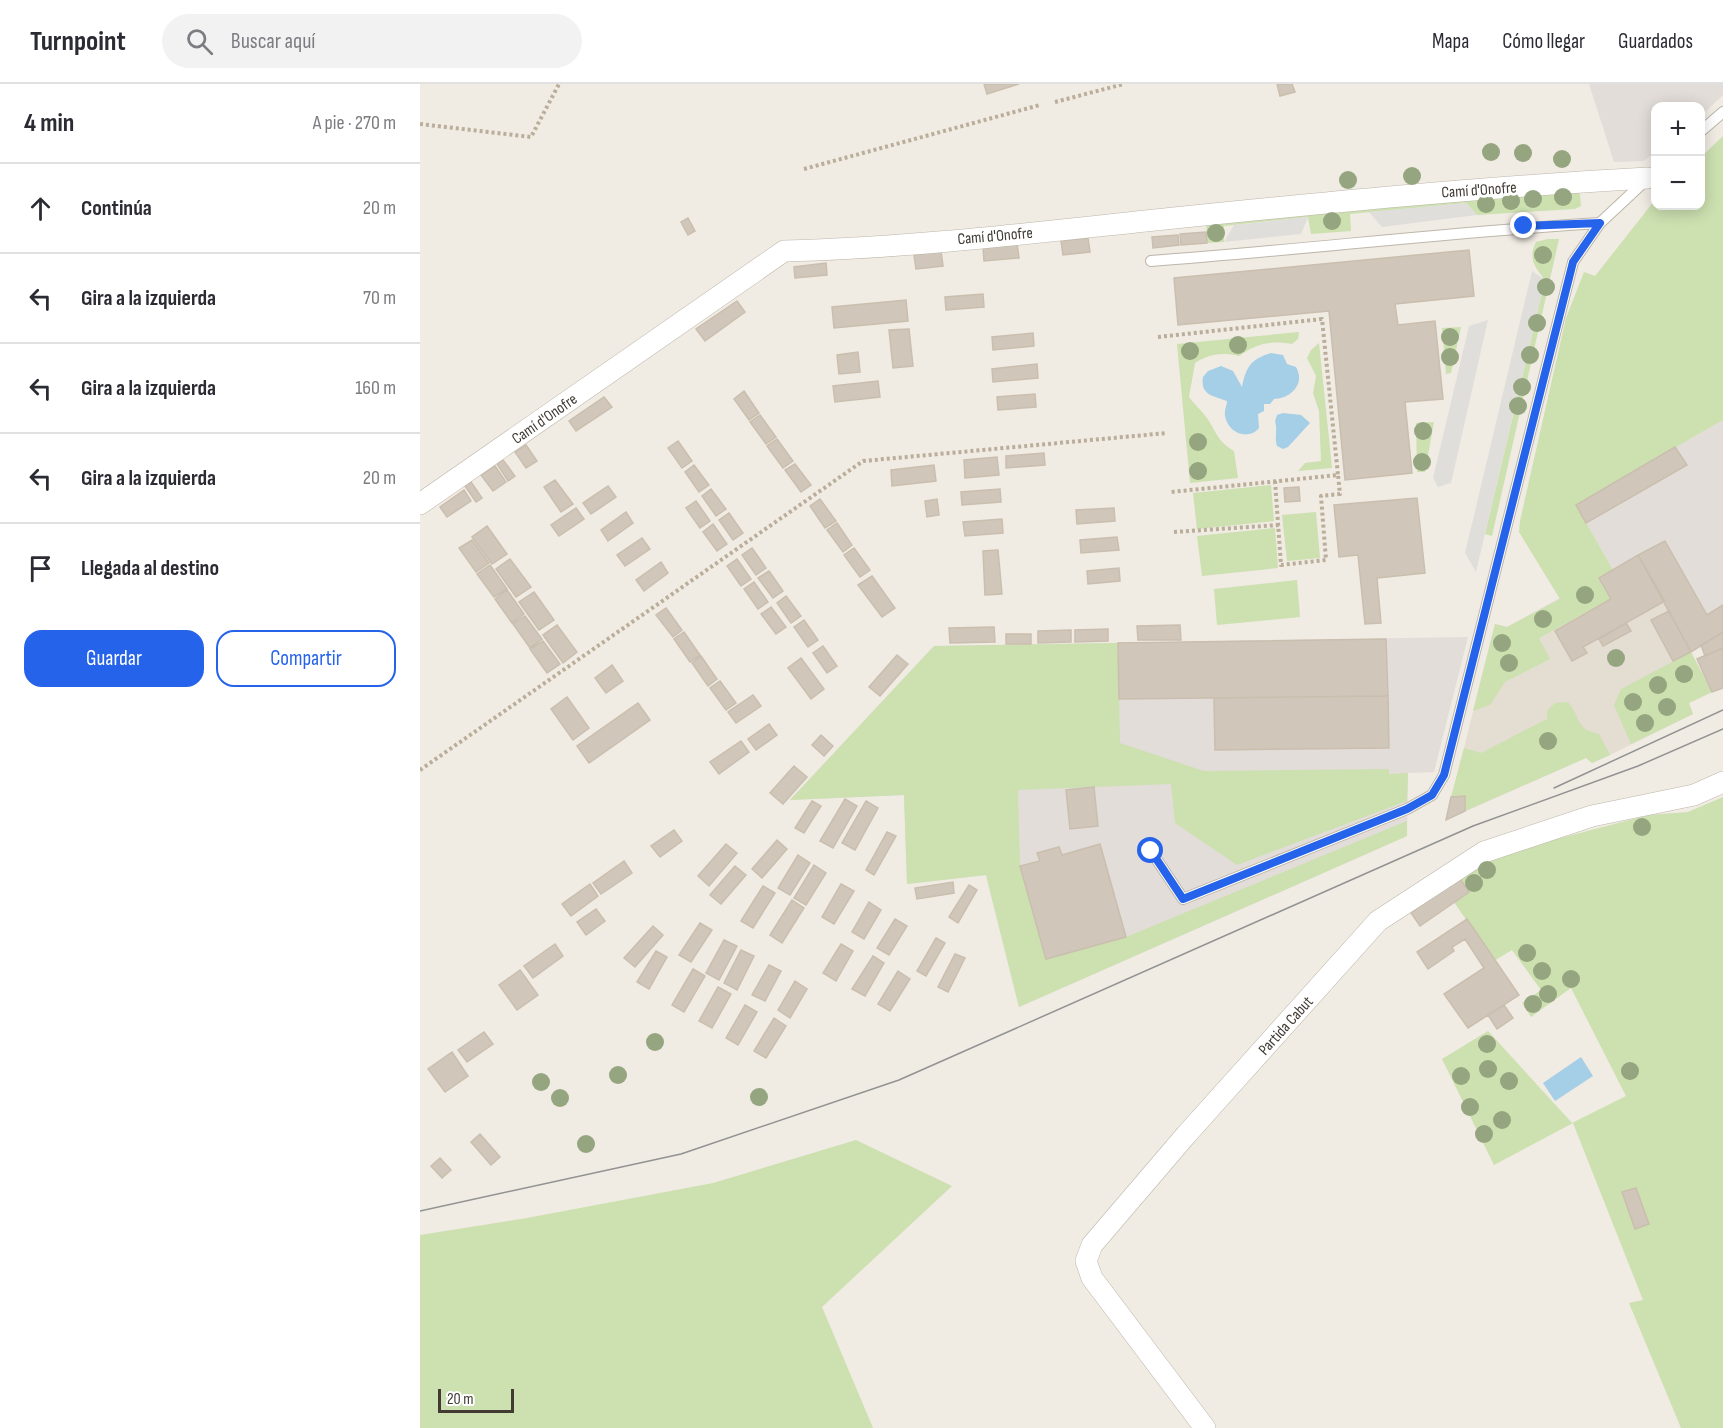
<!DOCTYPE html>
<html lang="es">
<meta charset="utf-8">
<style>
:root{--surface:#fff;--page:#f2f2f3;--text:#2b2b33;--muted:#7c7c81;--line:#e1e1e2;--accent:#2563eb}
body{margin:0;font-family:"Sofia Sans Condensed",sans-serif;background:var(--page);color:var(--text)}
.controls{position:absolute;right:18px;top:18px;display:grid;overflow:hidden;border-radius:12px;box-shadow:0 3px 15px #0003}
.controls button{width:54px;height:54px;display:grid;place-items:center;padding:0;border:0;border-bottom:2px solid var(--line);background:var(--surface);color:var(--text);font:30px sans-serif}
.scale{position:absolute;left:18px;bottom:15px;width:76px;box-sizing:border-box;padding-left:6px;border:3px solid #413b34;border-top:0;font-size:16px;line-height:21px;white-space:nowrap;color:#413b34;-webkit-text-stroke:4px #fff;paint-order:stroke}
.stop{position:absolute;width:18px;height:18px;margin:-14px;border:4px solid #2563eb;border-radius:50%;background:#fff}
.stop.end{background:#2563eb;border-color:#fff;box-shadow:0 2px 6px #0008}
.list{margin:0;padding:0;list-style:none}
h2{display:flex;justify-content:space-between;align-items:center;height:78px;margin:0;padding:0 24px;font-size:26px}
h2 small{font-size:20px;font-weight:400;color:var(--muted)}
.list li{display:grid;grid-template-columns:39px 1fr auto;gap:18px;align-items:center;box-sizing:border-box;height:90px;padding:0 24px;border-top:2px solid var(--line)}
.list b{display:block;font-size:22px;white-space:nowrap}
.list em{font-size:20px;font-style:normal;color:var(--muted)}
.actions{display:flex;gap:12px;padding:18px 24px}
.actions a{flex:1;padding:14px 0;border:2px solid var(--accent);border-radius:18px;text-align:center;font-size:21px;color:var(--accent)}
.actions .main{background:var(--accent);color:#fff}
.icon{flex:none;width:33px;height:33px;fill:none;stroke:currentColor;stroke-width:2;stroke-linecap:round;stroke-linejoin:round}
.map{position:relative;flex:none;width:1303px;height:1344px;overflow:hidden}
header{display:flex;align-items:center;gap:36px;box-sizing:border-box;height:84px;padding:0 30px;background:var(--surface);border-bottom:2px solid var(--line)}
header strong{font-size:28px}
nav{display:flex;gap:33px;margin-inline-start:auto;font-size:21px}
.search{width:420px;height:54px;background:var(--page);display:flex;align-items:center;gap:15px;box-sizing:border-box;padding:0 21px;border-radius:33px;color:var(--muted);font-size:22px}
main{display:flex}
aside{flex:1;background:var(--surface)}
.map>svg:first-child{display:block}
.residential{fill:#e3ddd2}
.industrial{fill:#e2ddd8}
.green{fill:#cce0b0}
.parking{fill:#e0dedb}
.water{fill:#a5cee7}
.building{fill:#d0c7ba;stroke:#cabeae;stroke-width:1.5}
.lines{fill:none;stroke-linecap:round;stroke-linejoin:round}
.lane-casing{stroke:#bdb6aa;stroke-width:12}
.street-casing{stroke:#bdb6aa;stroke-width:22}
.path{stroke:#baae9a;stroke-width:4;stroke-dasharray:3 3;stroke-linecap:butt}
.lane{stroke:#fff;stroke-width:10}
.street{stroke:#fff;stroke-width:21}
.tram{stroke:#929292;stroke-width:1.5}
.tree{fill:#94a57f}
.route{stroke:#2563eb;stroke-width:8}
.labels{text-anchor:middle;stroke-width:6;stroke-linejoin:round;paint-order:stroke}
.street-label{font-size:16px;fill:#413b34;stroke:#fff}
</style>
<header>
<strong>Turnpoint</strong>
<div class="search"><svg class="icon" aria-label="search" viewBox="0 0 24 24"><circle cx="10" cy="10" r="6"/><path d="M15 15l6 6"/></svg>Buscar aquí</div>
<nav><a>Mapa</a><a>Cómo llegar</a><a>Guardados</a></nav>
</header>
<main>
<aside>
<h2>4 min<small>A pie · 270 m</small></h2>
<ul class="list">
<li><svg class="icon" aria-label="ahead" viewBox="0 0 24 24"><path d="M12 20V5M6 11l6-6 6 6"/></svg><div><b>Continúa</b></div><em>20 m</em></li>
<li><svg class="icon" aria-label="left" viewBox="0 0 24 24"><path d="M17 20v-9H6M10 6l-5 5 5 5"/></svg><div><b>Gira a la izquierda</b></div><em>70 m</em></li>
<li><svg class="icon" aria-label="left" viewBox="0 0 24 24"><path d="M17 20v-9H6M10 6l-5 5 5 5"/></svg><div><b>Gira a la izquierda</b></div><em>160 m</em></li>
<li><svg class="icon" aria-label="left" viewBox="0 0 24 24"><path d="M17 20v-9H6M10 6l-5 5 5 5"/></svg><div><b>Gira a la izquierda</b></div><em>20 m</em></li>
<li><svg class="icon" aria-label="arrive" viewBox="0 0 24 24"><path d="M6 21V4h12l-3 4 3 4H6"/></svg><div><b>Llegada al destino</b></div></li>
</ul>
<div class="actions"><a class="main">Guardar</a><a>Compartir</a></div>
</aside>
<div class="map">
<svg width="1303" height="1344" viewBox="0 0 1303 1344">
<rect width="100%" height="100%" fill="#f0ebe3"/>
<!-- residential -->
<path class="residential" d="M1218 471 1292 608 1269 619 1273 630 1190 671 1172 679 1166 674 1026 736 1075 540 1087 543Z"/>
<!-- industrial -->
<path class="industrial" d="M1169 0H1303V11L1281 32 1280 22H1236L1235 68 1224 77 1194 78Z
M1303 336V548L1271 568 1218 472 1193 486 1156 421Z
M1048 553 1014 688 988 689 987 752 599 923 566 791 487 800 484 711 370 716 514 562Z"/>
<!-- green -->
<path class="green" d="M1303 52V336L1156 421 1193 486 1179 494 1191 515 1119 554 1130 575 1085 598 1070 621 1053 627 1075 540 1087 543 1140 515 1099 448 1100 437 1146 234 1164 188 1175 192 1235 116 1236 122H1280L1281 73Z
M1151 106 1160 110 1161 122 1155 125 1057 131 1046 119 930 130 931 147 891 150 888 133 804 142V158L787 159 786 136Z
M1128 155H1139L1072 452 1065 450 1125 196C1114 182 1108 174 1116 158Z
M1041 243 1031 289 1026 290 1022 244Z
M879 248 878 255 872 260C850 256 836 260 819 272 802 268 789 270 775 279L769 313C775 322 786 330 790 339 798 352 800 359 814 367L818 394 770 399 757 260Z
M899 259 912 384 878 387 885 379 901 377 899 327 893 309 896 292 887 274 891 266Z
M1014 338 1005 388H997L996 339Z
M851 401 854 437 777 445 773 409Z
M896 428 900 474 867 477 862 431Z
M855 444 858 484 782 492 777 452Z
M877 496 880 533 797 541 794 505Z
M698 559 700 659 784 687 969 685V690L988 689 987 717 817 781 755 739 751 700 598 706 600 782 626 875 706 853 987 737V752L599 923 566 791 487 800 484 711 370 716 514 562Z
M1271 568 1292 608 1269 619 1273 630 1211 660 1194 621 1201 605Z
M1148 618C1162 634 1154 645 1179 650L1190 671 1172 679 1166 674 1045 727V712L1031 713 1044 664 1061 669 1127 635V627L1135 619Z
M1303 713V1344H1261L1209 1219 1223 1216 1153 1039 1074 1081 1022 975 1068 947 1152 1039 1206 1012 1151 904 1111 933 1102 919 1121 906 1092 866 1074 877 1034 818 1038 792 1075 771 1229 731 1268 728Z
M436 1056 532 1102 402 1223 453 1344H0V1151L107 1134 293 1099Z"/>
<!-- parking -->
<path class="parking" d="M1046 119 1057 131 962 143 949 128Z
M888 133 881 150 804 158 814 141Z
M1112 187 1125 196 1056 488 1045 469Z
M1068 236 1031 399 1018 403 1013 394 1049 242Z"/>
<!-- water -->
<path class="water" d="M851 269 863 271 867 280 876 283C886 300 870 315 854 315L850 320H844V327L838 330 839 344C828 357 808 349 805 332 804 326 807 322 807 317 794 312 780 312 783 293L788 287 801 282 813 287 822 303C826 283 831 275 851 269Z
M863 329 881 331 890 339 868 363 863 365 857 362C854 353 858 347 855 337L857 331Z
M1161 973 1173 992 1135 1017 1123 999Z"/>
<!-- building -->
<path class="building" d="M564 0H599L567 10Z
M857 0H872L875 8 860 12Z
M268 134 275 147 268 151 261 138Z
M786 148 787 159 761 161 760 150Z
M758 151 759 161 733 164 732 153Z
M668 154 670 168 643 171 641 157Z
M597 160 599 174 564 177 563 163Z
M1049 166 1054 212 975 220 978 241 1015 237 1023 315 985 318 992 389 925 396 909 227 758 241 754 194Z
M521 167 523 182 496 185 494 171Z
M406 179 407 191 375 194 374 183Z
M563 210 564 223 526 226 525 213Z
M486 216 488 237 414 244 412 223Z
M317 217 325 228 285 257 276 245Z
M489 245 493 282 473 284 469 246Z
M613 249 614 262 573 266 572 253Z
M438 268 440 288 419 290 417 271Z
M617 280 618 294 573 298 572 285Z
M458 297 460 313 415 318 413 302Z
M324 307 339 329 329 336 314 315Z
M615 310 616 323 578 326 577 313Z
M184 313 192 323 156 347 149 337Z
M340 331 356 353 346 360 330 338Z
M357 355 373 377 363 384 347 362Z
M258 357 272 377 262 384 248 364Z
M106 361 117 377 106 384 95 368Z
M1255 363 1267 381 1166 439 1156 421Z
M624 369 625 381 586 384V372Z
M577 373 579 391 545 394 544 376Z
M83 376 95 392 88 397 77 380Z
M375 380 391 401 381 408 365 386Z
M274 381 289 401 279 408 265 388Z
M514 381 516 397 472 402 471 386Z
M75 382 86 398 73 407 61 391Z
M135 396 153 420 141 428 124 403Z
M51 398 62 414 56 418 45 402Z
M188 402 196 413 171 430 163 419Z
M879 403 880 417 865 418 864 404Z
M291 405 306 425 296 432 282 412Z
M580 405 581 418 542 421 541 408Z
M44 406 51 417 27 433 20 423Z
M997 414 1005 489 957 494 961 539 945 540 938 471 919 473 914 421Z
M400 415 416 437 405 444 390 422Z
M517 415 519 431 507 433 505 417Z
M276 417 290 437 280 444 266 424Z
M156 424 164 435 139 452 131 441Z
M694 424 695 437 657 440 656 426Z
M206 428 213 439 188 457 181 446Z
M309 429 323 449 313 456 299 436Z
M582 435 583 449 545 452 543 438Z
M417 439 432 461 423 468 407 446Z
M293 440 307 460 297 467 283 448Z
M67 442 87 470 72 480 52 453Z
M697 453 699 466 661 469 660 456Z
M222 454 230 465 205 482 197 471Z
M52 456 69 479 56 488 39 464Z
M1245 457 1287 531 1303 521V548L1271 568 1218 471Z
M332 464 346 484 336 491 322 471Z
M434 464 450 486 440 493 424 471Z
M578 466 582 510 565 511 563 467Z
M1218 471 1245 517 1163 563 1167 569 1152 577 1135 547 1191 515 1179 494Z
M90 475 111 503 96 513 76 485Z
M317 475 331 495 321 502 307 482Z
M241 478 248 489 224 507 216 496Z
M70 481 87 505 74 513 57 490Z
M699 484 700 497 668 500 667 487Z
M349 487 363 507 353 514 338 494Z
M452 492 475 524 462 533 438 501Z
M334 498 348 518 338 525 324 505Z
M87 506 104 530 92 539 75 515Z
M114 508 134 536 119 546 99 518Z
M366 512 381 532 371 539 357 519Z
M351 523 366 543 356 550 341 530Z
M246 524 262 546 253 553 236 531Z
M1249 527 1271 568 1253 577 1231 536Z
M105 532 122 555 110 564 93 540Z
M384 536 398 556 388 563 374 543Z
M1206 539 1211 547 1183 562 1179 555Z
M137 541 157 568 143 579 123 551Z
M760 541 761 556H718L717 542Z
M574 543 575 558 530 559 529 544Z
M688 545V557L655 558V546Z
M651 546V558L618 559V547Z
M264 548 280 571 270 578 254 555Z
M1303 548V564L1285 572 1281 561Z
M586 550H611V560H586Z
M966 555 968 612 699 615 698 559Z
M123 557 140 580 127 589 110 565Z
M403 562 417 582 407 589 393 569Z
M1303 564V604L1292 608 1277 575Z
M477 571 488 580 460 612 449 603Z
M281 572 297 595 288 602 272 579Z
M381 574 404 605 391 615 368 584Z
M192 581 203 597 186 609 175 594Z
M300 597 316 619 306 626 290 604Z
M333 611 341 622 316 639 308 628Z
M968 612 969 664 795 666 794 614Z
M147 613 169 644 153 656 131 625Z
M218 619 230 636 169 679 157 662Z
M349 640 357 651 336 666 328 655Z
M401 651 413 662 404 672 392 661Z
M321 657 329 668 299 690 290 678Z
M374 682 387 693 363 720 350 709Z
M674 703 678 742 650 745 646 706Z
M1045 712V727L1026 736 1031 713Z
M425 715 437 722 413 764 400 757Z
M392 717 401 722 384 749 375 744Z
M446 717 458 724 435 766 422 759Z
M254 746 262 757 240 773 231 762Z
M467 748 476 752 454 791 446 786Z
M357 756 367 765 342 794 332 785Z
M306 760 317 769 289 802 278 792Z
M680 760 706 853 626 875 600 782 620 777 617 769 639 763 642 771Z
M378 771 390 779 370 811 358 804Z
M204 777 212 789 181 810 173 799Z
M394 781 406 789 386 821 374 814Z
M315 782 326 791 301 820 290 811Z
M1038 792 1049 808 1000 842 991 829Z
M533 798 534 809 497 815 495 804Z
M170 800 178 812 151 832 142 820Z
M421 800 434 807 414 840 402 833Z
M549 801 557 806 538 839 529 833Z
M343 802 355 809 333 844 321 837Z
M372 816 384 824 362 859 350 851Z
M449 818 461 826 444 855 432 848Z
M176 825 185 837 166 851 157 838Z
M475 835 487 842 469 871 457 864Z
M1047 835 1099 911 1048 944 1024 910 1064 884 1045 855 1032 863 1034 867 1008 885 997 868Z
M280 839 292 846 271 878 259 871Z
M233 842 243 851 215 883 204 874Z
M516 854 525 859 506 892 497 887Z
M304 856 317 862 299 896 286 889Z
M135 860 143 872 113 894 104 882Z
M421 860 433 867 416 897 403 889Z
M321 866 334 872 317 906 304 899Z
M236 867 247 873 229 905 217 898Z
M535 870 545 874 528 908 518 903Z
M453 872 464 879 445 912 432 905Z
M349 881 361 887 345 917 332 911Z
M273 885 285 892 264 928 252 921Z
M100 886 118 911 97 926 79 901Z
M478 887 490 895 470 927 458 920Z
M375 897 387 905 370 934 358 926Z
M298 903 311 910 292 944 279 937Z
M325 921 337 928 318 961 306 954Z
M1084 921 1093 934 1077 945 1068 931Z
M354 934 366 942 346 974 334 967Z
M64 948 73 960 47 978 38 966Z
M32 968 48 992 25 1008 8 985Z
M60 1050 80 1073 71 1081 51 1058Z
M20 1074 31 1086 22 1094 11 1082Z
M1216 1104 1229 1140 1215 1145 1202 1108Z"/>
<g class="lines">
<defs>
<path id="lane" d="M1280 48 1303 28
M731 177C881 166 1030 148 1180 139
M731 767 763 815 987 725 1012 711 1024 691 1153 178 1180 139 1226 96"/>
<path id="street" d="M0 420 364 167C488 164 612 149 735 136 899 119 1063 103 1228 94
M785 1344 672 1194 666 1177 672 1161 766 1051 958 837 1064 768 1172 732 1274 711 1303 698"/>
</defs>
<!-- lane casing -->
<use href="#lane" class="lane-casing"/>
<!-- street casing -->
<use href="#street" class="street-casing"/>
<!-- path -->
<path class="path" d="M635 18 704 0
M0 40 111 53 139 0
M384 85 620 21
M738 253 902 235 918 391 751 408
M855 397 861 481 906 476 901 412 920 410 918 391
M754 448 859 441
M0 686 443 377 747 349"/>
<!-- lane -->
<use href="#lane" class="lane"/>
<!-- street -->
<use href="#street" class="street"/>
<!-- tram -->
<path class="tram" d="M1134 704 1303 626
M0 1127 261 1070 479 996 1053 742 1218 682 1303 645"/>
</g>
<!-- trees -->
<g class="tree">
<circle cx="1071" cy="68" r="9"/>
<circle cx="1103" cy="69" r="9"/>
<circle cx="1142" cy="75" r="9"/>
<circle cx="992" cy="92" r="9"/>
<circle cx="928" cy="96" r="9"/>
<circle cx="1143" cy="113" r="9"/>
<circle cx="1113" cy="115" r="9"/>
<circle cx="1091" cy="117" r="9"/>
<circle cx="1066" cy="120" r="9"/>
<circle cx="912" cy="137" r="9"/>
<circle cx="796" cy="149" r="9"/>
<circle cx="1123" cy="171" r="9"/>
<circle cx="1126" cy="203" r="9"/>
<circle cx="1117" cy="239" r="9"/>
<circle cx="1030" cy="253" r="9"/>
<circle cx="818" cy="261" r="9"/>
<circle cx="770" cy="267" r="9"/>
<circle cx="1110" cy="271" r="9"/>
<circle cx="1030" cy="273" r="9"/>
<circle cx="1102" cy="303" r="9"/>
<circle cx="1098" cy="322" r="9"/>
<circle cx="1003" cy="347" r="9"/>
<circle cx="778" cy="358" r="9"/>
<circle cx="1002" cy="378" r="9"/>
<circle cx="778" cy="387" r="9"/>
<circle cx="1165" cy="511" r="9"/>
<circle cx="1123" cy="535" r="9"/>
<circle cx="1082" cy="559" r="9"/>
<circle cx="1196" cy="574" r="9"/>
<circle cx="1089" cy="579" r="9"/>
<circle cx="1264" cy="590" r="9"/>
<circle cx="1238" cy="601" r="9"/>
<circle cx="1213" cy="618" r="9"/>
<circle cx="1247" cy="623" r="9"/>
<circle cx="1225" cy="639" r="9"/>
<circle cx="1128" cy="657" r="9"/>
<circle cx="1222" cy="743" r="9"/>
<circle cx="1067" cy="786" r="9"/>
<circle cx="1054" cy="799" r="9"/>
<circle cx="1107" cy="869" r="9"/>
<circle cx="1122" cy="887" r="9"/>
<circle cx="1151" cy="895" r="9"/>
<circle cx="1128" cy="910" r="9"/>
<circle cx="1113" cy="920" r="9"/>
<circle cx="235" cy="958" r="9"/>
<circle cx="1067" cy="960" r="9"/>
<circle cx="1068" cy="985" r="9"/>
<circle cx="1210" cy="987" r="9"/>
<circle cx="198" cy="991" r="9"/>
<circle cx="1041" cy="992" r="9"/>
<circle cx="1089" cy="997" r="9"/>
<circle cx="121" cy="998" r="9"/>
<circle cx="339" cy="1013" r="9"/>
<circle cx="140" cy="1014" r="9"/>
<circle cx="1050" cy="1023" r="9"/>
<circle cx="1082" cy="1036" r="9"/>
<circle cx="1064" cy="1050" r="9"/>
<circle cx="166" cy="1060" r="9"/>
</g>
<g class="lines">
<!-- route -->
<path class="route" d="M731 767 763 815 987 725 1012 711 1024 691 1153 178 1180 139 1104 142"/>
</g>
<g class="labels">
<!-- street labels -->
<g class="street-label">
<text transform="translate(1059 105) rotate(-4)" y="6">Camí d'Onofre</text>
<text transform="translate(575 151) rotate(-5)" y="6">Camí d'Onofre</text>
<text transform="translate(124 334) rotate(-35)" y="6">Camí d'Onofre</text>
<text transform="translate(865 941) rotate(-48)" y="6">Partida Cabut</text>
</g>
</g>
</svg>
<div class="controls">
<button>+</button>
<button>−</button>
</div>
<div class="scale">20 m</div>
<div class="stop" style="left:731px;top:767px"></div>
<div class="stop end" style="left:1104px;top:142px"></div>
</div>
</main>
